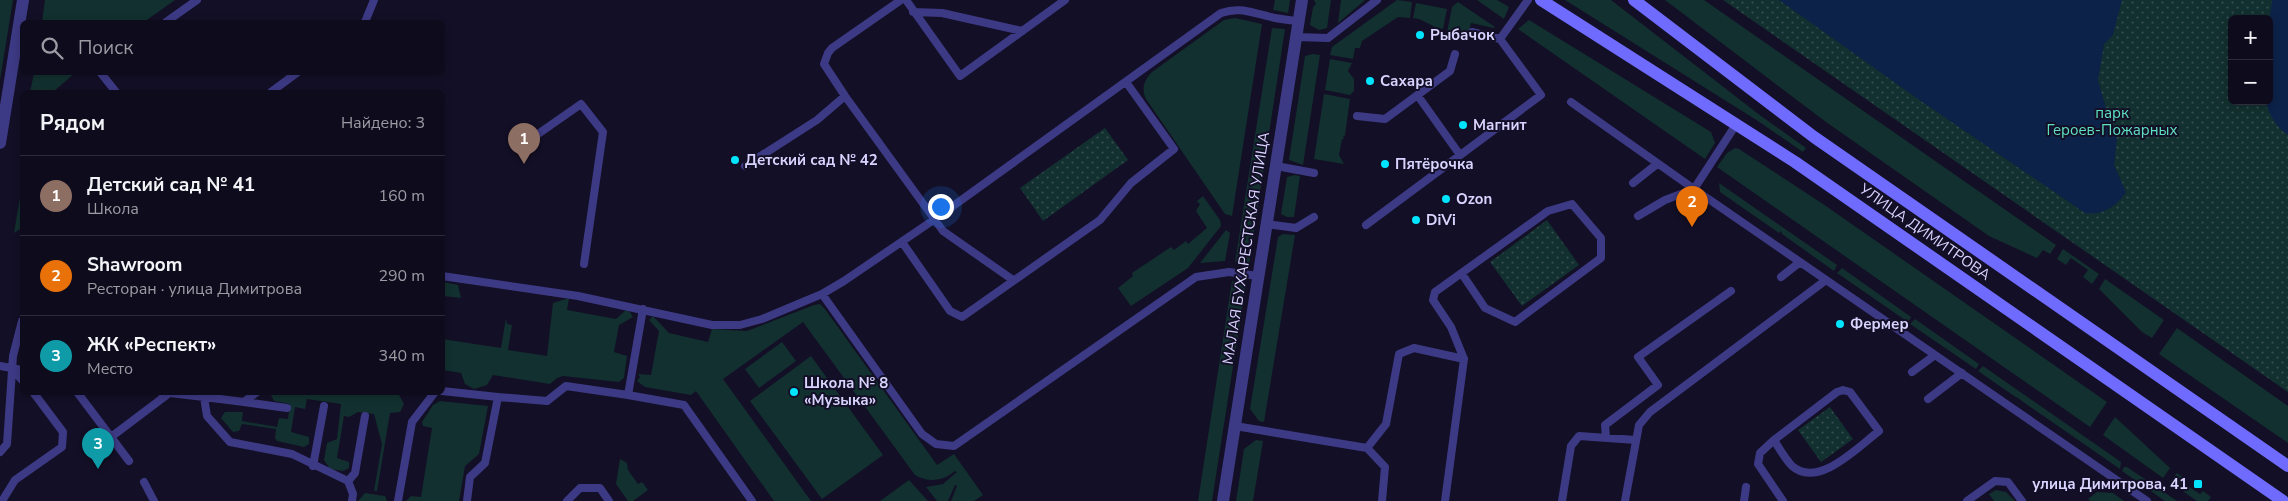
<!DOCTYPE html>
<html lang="ru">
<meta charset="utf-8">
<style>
:root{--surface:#0e0b1c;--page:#171425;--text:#f1f3f6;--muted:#9b9ba3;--line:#2e2b3b;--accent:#8c9099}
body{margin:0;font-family:"Nunito Sans",sans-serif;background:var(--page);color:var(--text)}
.controls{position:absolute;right:15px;top:15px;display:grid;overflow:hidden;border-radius:8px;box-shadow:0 2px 8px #0003}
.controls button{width:45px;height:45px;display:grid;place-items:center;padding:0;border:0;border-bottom:1px solid var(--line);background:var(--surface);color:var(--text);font:25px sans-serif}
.you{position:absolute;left:940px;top:206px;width:18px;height:18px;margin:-12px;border:4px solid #fff;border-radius:50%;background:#1a73e8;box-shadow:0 0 0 8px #1a73e833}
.badge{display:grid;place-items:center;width:32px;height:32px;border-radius:50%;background:var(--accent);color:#fff;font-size:16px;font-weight:700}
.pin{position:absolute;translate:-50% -41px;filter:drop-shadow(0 1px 2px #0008)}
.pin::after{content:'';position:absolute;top:26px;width:18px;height:15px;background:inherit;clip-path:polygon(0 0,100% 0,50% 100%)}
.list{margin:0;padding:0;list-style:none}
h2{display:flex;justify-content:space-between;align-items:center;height:65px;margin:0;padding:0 20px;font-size:21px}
h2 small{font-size:16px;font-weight:400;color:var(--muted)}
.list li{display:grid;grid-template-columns:32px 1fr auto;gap:15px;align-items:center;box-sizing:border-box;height:80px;padding:0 20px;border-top:1px solid var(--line)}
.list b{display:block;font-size:19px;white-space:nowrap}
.list p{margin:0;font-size:16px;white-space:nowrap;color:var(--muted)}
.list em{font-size:16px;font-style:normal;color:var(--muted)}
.icon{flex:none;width:28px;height:28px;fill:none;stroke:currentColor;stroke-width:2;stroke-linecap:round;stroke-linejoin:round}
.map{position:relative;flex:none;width:2288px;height:501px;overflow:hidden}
.search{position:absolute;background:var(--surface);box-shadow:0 2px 8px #0003;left:20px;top:20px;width:425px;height:55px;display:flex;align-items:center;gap:12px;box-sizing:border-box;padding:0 18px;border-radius:8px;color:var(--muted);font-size:19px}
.panel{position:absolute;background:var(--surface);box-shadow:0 2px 8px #0003;left:20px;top:90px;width:425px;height:305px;border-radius:8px}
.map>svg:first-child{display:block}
.grass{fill:#12302f}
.park{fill:url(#park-dots);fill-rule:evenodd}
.water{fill:#0c2248}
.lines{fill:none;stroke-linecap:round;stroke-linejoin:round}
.lane{stroke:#3d3a85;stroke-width:8}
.street{stroke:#3d3a85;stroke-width:12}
.secondary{stroke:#6f6bff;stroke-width:12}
.poi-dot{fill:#00e5ff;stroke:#130f26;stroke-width:2}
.labels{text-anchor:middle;stroke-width:4;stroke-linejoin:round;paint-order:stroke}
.poi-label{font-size:15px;font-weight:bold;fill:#d9d4ff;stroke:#130f26;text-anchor:start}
.park-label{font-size:15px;fill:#5fe0c0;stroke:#130f26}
.street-label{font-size:15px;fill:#d9d4ff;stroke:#130f26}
</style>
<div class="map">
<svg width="2288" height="501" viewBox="0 0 2288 501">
<defs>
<pattern id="park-dots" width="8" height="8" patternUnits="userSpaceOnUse" patternTransform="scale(1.25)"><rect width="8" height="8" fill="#12302f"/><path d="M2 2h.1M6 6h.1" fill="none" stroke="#344d4e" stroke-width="1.8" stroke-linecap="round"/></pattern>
</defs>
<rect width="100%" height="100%" fill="#130f26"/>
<!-- grass -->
<path class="grass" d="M0 0H13L0 80Z
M45 0H175L144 22H42Z
M1275 0H1290L1288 13 1273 10Z
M1314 0H1331L1327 28 1319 30 1310 25 1313 7 1316 4Z
M1341 0H1364V1L1338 23Z
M1397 0 1412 2 1410 18 1398 17 1362 41 1360 48H1355L1353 59 1330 55 1332 47Z
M1477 0H1497L1509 7 1504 19Z
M1565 0H1611L1761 116 1806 148 1803 152 1758 121Z
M1665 0H1704L2056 245 2050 254 2043 250 2037 258 1989 236 1826 122Z
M1458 2 1495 27 1494 28 1471 23 1468 36 1447 32 1452 7Z
M1416 3 1447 9 1443 29C1432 28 1425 19 1413 18Z
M1235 18 1262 24 1232 216 1225 214 1146 99C1141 89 1144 80 1152 72L1224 20Z
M1529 20 1711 132 1715 143 1705 159 1518 29Z
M1272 28 1285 29 1249 265 1235 262Z
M1313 54 1320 55 1303 165 1289 160 1305 56Z
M1330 59 1352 63 1348 71 1354 79V91L1350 95 1325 90Z
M34 73V72L75 73 53 92H30Z
M1324 94 1350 99 1345 135 1343 137 1344 139H1342L1339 155 1344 164 1314 159Z
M1735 148 1739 149 1823 204 2107 402 2090 427 1717 167 1727 153Z
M1295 175 1300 176 1294 217H1287L1281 214 1287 177Z
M1719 183 1837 265 1834 271 1782 234 1781 231 1779 233 1720 192Z
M22 185V228L14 233Z
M1203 196 1220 220 1221 226 1188 268 1131 306 1118 288 1133 276 1132 273 1171 247 1174 250 1186 241 1188 244 1207 228 1196 211 1200 204 1197 201Z
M1226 230 1230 233 1225 261 1200 263Z
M1283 234 1295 235 1264 422 1259 421 1250 409 1278 237Z
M2063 249 2099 274 2092 284 2083 277 2088 270 2071 258 2066 265 2057 259Z
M1842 268 1911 317 1908 322 1837 273Z
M2105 279 2164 320 2152 338 2142 332 2099 289Z
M1232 281 1246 283 1212 501H1198Z
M443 282 458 285 461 298 443 296Z
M569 298 567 310 616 319 626 310 630 312 633 317 619 325 614 352 627 356 624 378 619 382 563 376 557 378 550 384 493 375 487 385 474 389 465 384 461 373 443 370 442 339 501 348 506 318 507 324 512 325 508 350 547 356 553 303Z
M820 304 825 309 937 465 954 454 983 495 974 501H951L957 486 955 485 948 501H937L926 487 943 484 957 472 955 471C943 481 929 483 915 475L803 322 723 379 811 501H774L696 391 691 395 645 387 637 381 640 377 638 374 651 375 659 331 649 320 653 316 669 333 708 342 712 329 747 331 814 305Z
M1915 319 1979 364 1976 369 1910 324Z
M2177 328 2288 406V443L2159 354Z
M782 342 796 361 759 388 745 369Z
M811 356 883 455 822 499 750 401Z
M1983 366 2121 462 2120 469 2019 399 2018 397 2017 398 1978 371Z
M270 393H398L404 404 400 412 390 413 377 491H374L382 444 374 414 358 412 349 417 344 416 337 458 349 462V468L343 471 330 469 324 460 327 443 337 439 341 404 307 399 305 409 295 407 291 432 309 437V444L304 447 277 441 275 438 276 429 242 424 239 431 233 432 221 418 225 412H243L242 421 277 427 279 418 288 419 290 404 274 401Z
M440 401 488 406 479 454 465 466 459 501H406L411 496 421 497 432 428 423 426 422 422 433 405Z
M2115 417 2170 468 2163 478 2103 435Z
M1256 440 1263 441 1253 501H1236L1244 449Z
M620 459 627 463 628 470 638 484 642 482 648 490 633 501H628L616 484Z
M2124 467H2127L2177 501H2165L2122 471Z
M2177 473 2185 479 2183 483 2200 494 2203 491 2211 497 2208 501H2197L2170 482Z
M909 480 928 501H880Z
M1996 490 2006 492 2015 501H1994L1989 494Z
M2097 492 2113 493 2124 501H2090L2088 499Z
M365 493 385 496 387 501H358Z"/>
<!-- park -->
<path class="park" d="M1723 0H2288V392ZM2232 19H2269V101H2232Z
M1105 128 1128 160 1043 221 1020 188Z
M1547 220 1579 265 1522 306 1490 262Z
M1830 407 1853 439 1821 462 1798 430Z"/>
<!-- water -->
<path class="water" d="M1779 0H2122L2113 35 2104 44 2098 80 2109 119 2117 139 2114 165 2126 192C2117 206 2102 216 2085 213L1918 99Z
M2272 0H2288V135C2276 127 2269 114 2265 101H2269V25Z"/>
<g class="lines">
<!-- lane -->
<path class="lane" d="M901 0 832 48 828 53 824 64 845 96 943 231 1013 280
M906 0 960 76 1065 0
M913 12 942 13 1022 31
M166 22 197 0
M365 22 374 0
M1472 32 1500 39
M1296 37 1328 38 1377 0
M100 72 116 92
M271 92 298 72
M1418 96 1460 155
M1571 102 1694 189 2147 501
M1357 116 1385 119 1450 71 1455 54
M538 134 581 104 603 132 584 264
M745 166 817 120 845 96
M1276 166 1314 173
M1633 183 1657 164
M1638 216 1665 200 1694 189 1737 123
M1267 224 1296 228 1314 217
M1366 225 1541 95 1500 39 1528 0
M902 242 950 311 962 317 1100 220 1131 183 1174 149 1126 82
M442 276 578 296 712 325H740L762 319 822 294 844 281 935 219 1221 13C1239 7 1249 12 1267 16 1277 19 1288 20 1299 21
M1781 277 1800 262
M822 294 922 434 936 444 954 446 1196 277 1229 272 1258 276
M0 366 22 370
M12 369 22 380
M1912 372 1935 355
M442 391 498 397
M77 392 129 461
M161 392 204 397 207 416 230 442 292 454 348 481 353 494 352 501
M203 394 204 397 244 402 257 392
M628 395 684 405 752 501
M1928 399 1962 373
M244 402 287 408
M1235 426 1367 448 1386 424 1399 354 1414 348 1464 359
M111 437 168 394
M1606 438 1605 425 1658 385 1638 357 1731 291
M1774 440C1779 448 1785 459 1792 466 1818 489 1858 447 1879 431L1850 392 1843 390 1837 392 1774 440 1760 453 1758 464 1783 501
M1367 448 1385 467 1382 501
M0 452 7 444 13 356 22 321
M313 466 324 406
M348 481 355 473 365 416
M144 482 154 501
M2 501 15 480 62 447 63 432 33 392
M398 501 412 422 435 392
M467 501 470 477 485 463 498 397 547 401 566 386 628 395 643 309
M567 501 580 488H600L609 501
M1445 501 1464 359 1451 327 1433 300 1435 292 1548 211 1572 204 1601 238V258L1515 322 1485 308 1462 274
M1562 501 1571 446 1579 436 1636 440
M1625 501 1639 425 1650 412 1826 280
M1744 501 1746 487
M1967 501 1995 481 2008 482 2022 501"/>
<!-- street -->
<path class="street" d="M0 143 23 0
M1223 501 1302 0"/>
<!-- secondary -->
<path class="secondary" d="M1541 0 1795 162 2283 501
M1634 0 1814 137 2288 466"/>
</g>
<!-- markers -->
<g class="poi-dot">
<circle cx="1420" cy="35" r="5"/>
<circle cx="1370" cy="81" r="5"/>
<circle cx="1463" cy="125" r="5"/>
<circle cx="735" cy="160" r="5"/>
<circle cx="1385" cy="164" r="5"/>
<circle cx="1446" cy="199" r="5"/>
<circle cx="1416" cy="220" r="5"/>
<circle cx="1840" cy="324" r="5"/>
<circle cx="794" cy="392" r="5"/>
<rect x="2193" y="479" width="10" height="10" rx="2.5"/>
</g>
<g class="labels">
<!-- poi labels -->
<g class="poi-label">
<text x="1430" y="40">Рыбачок</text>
<text x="1380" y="86">Сахара</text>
<text x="1473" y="130">Магнит</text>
<text x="745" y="165">Детский сад № 42</text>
<text x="1395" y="169">Пятёрочка</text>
<text x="1456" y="204">Ozon</text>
<text x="1426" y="225">DiVi</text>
<text x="1850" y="329">Фермер</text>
<text x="804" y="388">Школа № 8<tspan x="804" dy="17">«Музыка»</tspan></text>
<text x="2188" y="489" text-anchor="end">улица Димитрова, 41</text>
</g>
<!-- park labels -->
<g class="park-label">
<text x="2112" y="118">парк<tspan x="2112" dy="17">Героев-Пожарных</tspan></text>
</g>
<!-- street labels -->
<g class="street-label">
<text transform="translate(1925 232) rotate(35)" y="5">УЛИЦА ДИМИТРОВА</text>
<text transform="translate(1246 248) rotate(-81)" y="5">МАЛАЯ БУХАРЕСТСКАЯ УЛИЦА</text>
</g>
</g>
</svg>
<div class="controls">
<button>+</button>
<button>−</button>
</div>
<div class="you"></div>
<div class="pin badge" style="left:524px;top:164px;background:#8d6e63">1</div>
<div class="pin badge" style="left:1692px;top:227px;background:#e8710a">2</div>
<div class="pin badge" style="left:98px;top:469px;background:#0f9aa8">3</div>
<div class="search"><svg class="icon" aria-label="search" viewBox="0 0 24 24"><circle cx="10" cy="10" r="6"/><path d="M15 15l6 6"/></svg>Поиск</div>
<section class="panel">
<h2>Рядом<small>Найдено: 3</small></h2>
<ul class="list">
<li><span class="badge" style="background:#8d6e63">1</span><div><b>Детский сад № 41</b><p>Школа</p></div><em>160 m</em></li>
<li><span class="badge" style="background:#e8710a">2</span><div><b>Shawroom</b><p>Ресторан · улица Димитрова</p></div><em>290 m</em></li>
<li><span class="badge" style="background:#0f9aa8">3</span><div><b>ЖК «Респект»</b><p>Место</p></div><em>340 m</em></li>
</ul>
</section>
</div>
